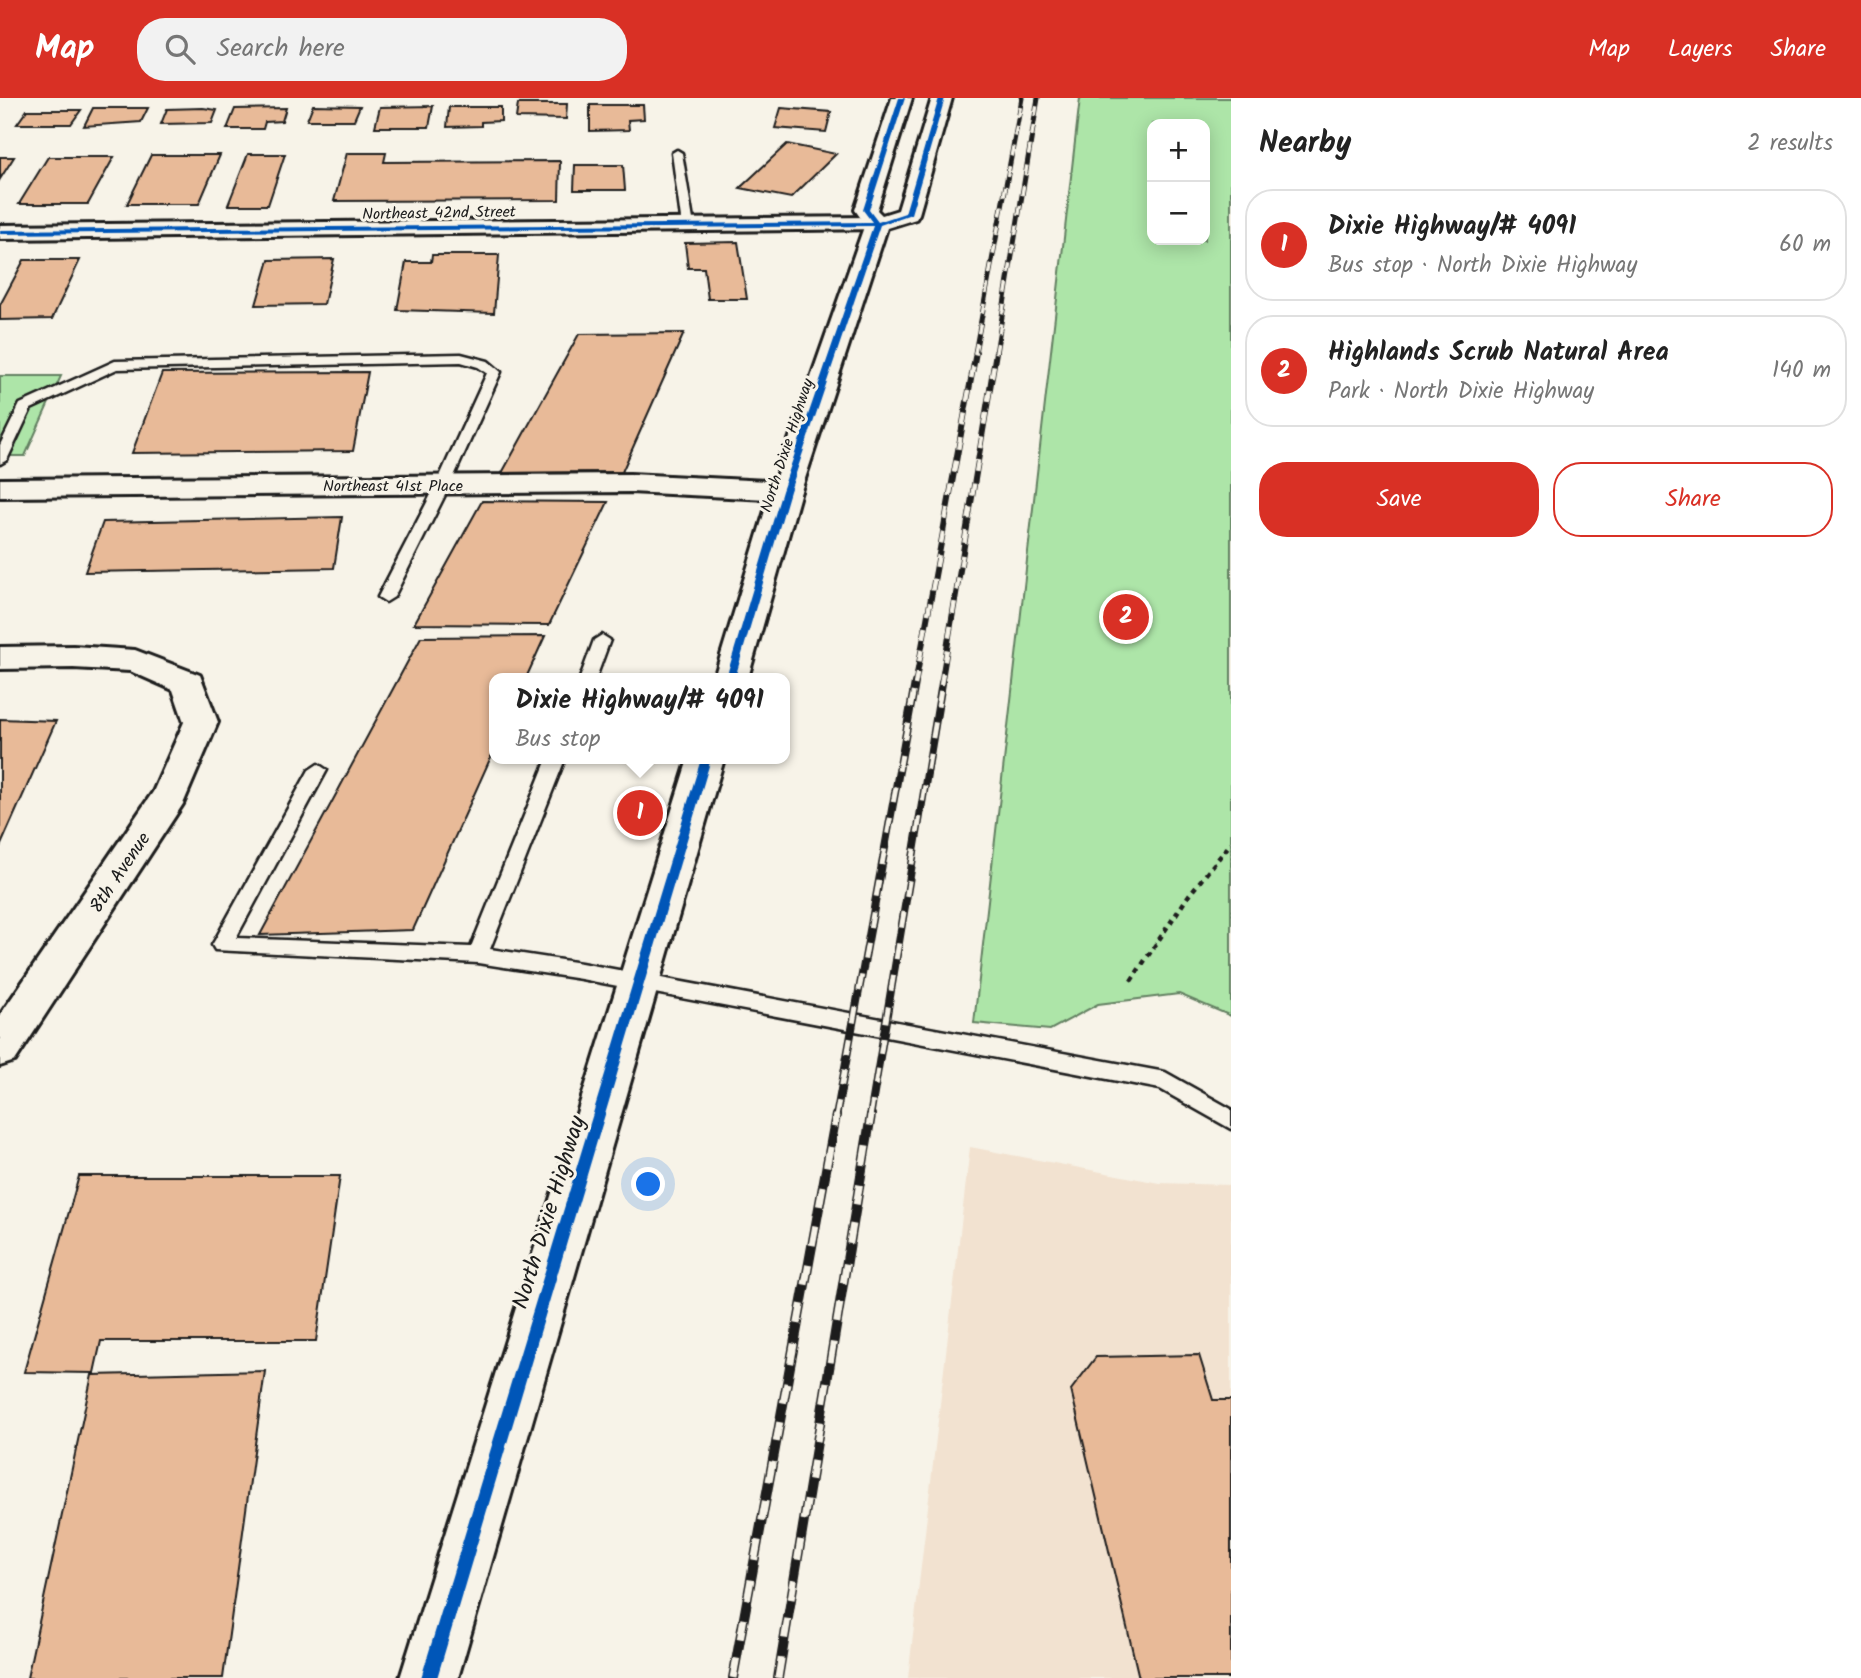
<!DOCTYPE html>
<meta charset="utf-8">
<style>
:root{--surface:#fff;--page:#f2f2f2;--text:#222;--muted:#767676;--line:#e0e0e0;--accent:#d93025}
body{margin:0;font-family:Kalam,sans-serif;background:var(--page);color:var(--text)}
.controls{position:absolute;right:21px;top:21px;display:grid;overflow:hidden;border-radius:14px;box-shadow:0 4px 18px #0003}
.controls button{width:63px;height:63px;display:grid;place-items:center;padding:0;border:0;border-bottom:2px solid var(--line);background:var(--surface);color:var(--text);font:35px sans-serif}
.you{position:absolute;left:649px;top:1087px;width:24px;height:24px;margin:-18px;border:5px solid #fff;border-radius:50%;background:#1a73e8;box-shadow:0 0 0 10px #1a73e833}
.badge{display:grid;place-items:center;width:46px;height:46px;border-radius:50%;background:var(--accent);color:#fff;font-size:23px;font-weight:700}
.pin{position:absolute;translate:-50% -50%;border:4px solid #fff;box-shadow:0 2px 7px #0006}
.popup{position:absolute;left:489px;top:575px;width:301px;height:91px;box-sizing:border-box;display:grid;place-content:center;border-radius:14px;background:var(--surface);filter:drop-shadow(0 2px 5px #0005);font-size:23px;white-space:nowrap;color:var(--muted)}
.popup b{font-size:26px;color:var(--text)}
.popup::after{content:'';position:absolute;left:50%;top:100%;margin-left:-14px;border:14px solid transparent;border-top-color:var(--surface)}
.list{margin:0;padding:0;list-style:none}
h2{display:flex;justify-content:space-between;align-items:center;height:91px;margin:0;padding:0 28px;font-size:30px}
h2 small{font-size:23px;font-weight:400;color:var(--muted)}
.list li{display:grid;grid-template-columns:46px 1fr auto;gap:21px;align-items:center;box-sizing:border-box;height:112px;margin:0 14px 14px;padding:0 14px;border:2px solid var(--line);border-radius:28px}
.list b{display:block;font-size:26px;white-space:nowrap}
.list p{margin:0;font-size:23px;white-space:nowrap;color:var(--muted)}
.list em{font-size:23px;font-style:normal;color:var(--muted)}
.actions{display:flex;gap:14px;padding:21px 28px}
.actions a{flex:1;padding:16px 0;border:2px solid var(--accent);border-radius:28px;text-align:center;font-size:24px;color:var(--accent)}
.actions .main{background:var(--accent);color:#fff}
.icon{flex:none;width:38px;height:38px;fill:none;stroke:currentColor;stroke-width:2;stroke-linecap:round;stroke-linejoin:round}
.map{position:relative;flex:none;width:1231px;height:1580px;overflow:hidden}
header{display:flex;align-items:center;gap:42px;box-sizing:border-box;height:98px;padding:0 35px;background:var(--accent);color:#fff}
header strong{font-size:33px}
nav{display:flex;gap:38px;margin-inline-start:auto;font-size:24px}
.search{width:490px;height:63px;background:var(--page);display:flex;align-items:center;gap:18px;box-sizing:border-box;padding:0 24px;border-radius:28px;color:var(--muted);font-size:26px}
main{display:flex}
aside{flex:1;background:var(--surface)}
.map>svg:first-child{display:block}
.built{fill:#f2e2d0}
.green{fill:#ade5a8;stroke:#648062;stroke-width:2;fill-rule:evenodd}
.building{fill:#e8ba98;stroke:#1c1c1c;stroke-width:2}
.lines{fill:none;stroke-linecap:round;stroke-linejoin:round}
.service-casing{stroke:#1c1c1c;stroke-width:5}
.minor-casing{stroke:#1c1c1c;stroke-width:6}
.secondary-casing{stroke:#1c1c1c;stroke-width:6}
.path{stroke:#1c1c1c;stroke-width:4.5;stroke-dasharray:5 5;stroke-linecap:butt}
.service{fill:#f7f3e8;fill-rule:evenodd}
.minor{fill:#f7f3e8;fill-rule:evenodd}
.secondary{fill:#f7f3e8;fill-rule:evenodd}
.rail-far3-casing{stroke:#1c1c1c;stroke-width:5}
.rail-far2-casing{stroke:#1c1c1c;stroke-width:6}
.rail-far1-casing{stroke:#1c1c1c;stroke-width:8}
.rail-casing{stroke:#1c1c1c;stroke-width:10}
.rail-far3{stroke:#f7f3e8;stroke-width:3.5;stroke-dasharray:10;stroke-linecap:butt}
.rail-far2{stroke:#f7f3e8;stroke-width:4.5;stroke-dasharray:12;stroke-linecap:butt}
.rail-far1{stroke:#f7f3e8;stroke-width:5;stroke-dasharray:16;stroke-linecap:butt}
.rail{stroke:#f7f3e8;stroke-width:7;stroke-dasharray:20;stroke-linecap:butt}
.cycleway-casing{stroke:#f7f3e8;stroke-width:5}
.cycleway{fill:#0057b8;fill-rule:evenodd}
.labels{text-anchor:middle;stroke-width:6;stroke-linejoin:round;paint-order:stroke}
.far-street-label{font-size:16px;fill:#1c1c1c;stroke:#f7f3e8}
.street-label{font-size:19px;fill:#1c1c1c;stroke:#f7f3e8}
.near-street-label{font-size:23px;fill:#1c1c1c;stroke:#f7f3e8}
</style>
<header>
<strong>Map</strong>
<div class="search"><svg class="icon" aria-label="search" viewBox="0 0 24 24"><circle cx="10" cy="10" r="6"/><path d="M15 15l6 6"/></svg>Search here</div>
<nav><a>Map</a><a>Layers</a><a>Share</a></nav>
</header>
<main>
<div class="map">
<svg width="1231" height="1580" viewBox="0 0 1231 1580">
<rect width="100%" height="100%" fill="#f7f3e8"/>
<filter id="ink" filterUnits="userSpaceOnUse"><feTurbulence type="fractalNoise" baseFrequency=".0143" numOctaves="2"/><feDisplacementMap in="SourceGraphic" scale="14" xChannelSelector="R" yChannelSelector="G"/><feConvolveMatrix kernelMatrix="1 2 1 2 8 2 1 2 1" color-interpolation-filters="sRGB"/></filter>
<g filter="url(#ink)">
<!-- built -->
<path class="built" d="M970 1049 1159 1085 1231 1087V1580H908Z"/>
<!-- green -->
<path class="green" d="M1080 0H1231V918L1179 896 1098 906 1050 932 974 925ZM1152 26H1205V142H1152Z
M0 278H61L25 358H0Z"/>
<!-- building -->
<path class="building" d="M518 6H567L566 21 516 20Z
M313 7 360 8 354 22H307Z
M590 7H643L644 21 628 22 629 32 590 33Z
M433 8 429 29H375L380 9Z
M449 9H501V23L481 24V28L447 29Z
M93 10H148L141 24 84 28Z
M203 10 217 12 212 25 161 26 167 11Z
M286 10 282 23 265 24 263 31H227L235 11Z
M781 10 831 14 826 34 775 30Z
M27 12H81L71 26H17Z
M787 46 836 56 791 100 740 90Z
M347 55H386L384 64 560 63 559 102 334 103Z
M248 56H285L268 107H228Z
M151 57H220L199 106H127Z
M0 59H14L0 81Z
M48 59H114L88 106H19Z
M575 67H623L625 92H574Z
M738 144 747 201H708L704 170H688L685 145Z
M432 157H499L494 215 397 212 406 164H431Z
M334 161 324 206 256 207 269 162Z
M24 162H80L52 221 0 222V207Z
M684 235 622 374 502 375 579 236Z
M368 274 353 353 132 355 162 275Z
M482 403 608 404 549 527 414 526Z
M342 419 334 470 85 474 103 424Z
M545 538 526 580H495V650L413 832 260 837 421 539Z
M0 621 56 623 0 749Z
M79 1078H340L316 1243H101L94 1275 24 1274Z
M1199 1257 1213 1302H1231V1580H1139L1071 1292 1096 1259Z
M265 1273 223 1580H27L92 1277Z"/>
<g class="lines">
<defs>
<path id="service" d="M677 52 682 55 694 128 688 131 682 128 672 55Z
M461 256 488 263 501 274 450 387 394 499 386 504 378 499 436 387 487 275 478 269 461 264 117 271 31 311 7 362 0 366V347L20 306 115 263Z
M602 537 610 542 596 580H580L594 542Z
M547 661H565L490 851 581 865 1165 974 1231 1011V1031L1160 991 581 881 478 865 215 852 212 847 215 842 309 672 318 666 327 672 236 840 471 849Z"/>
<path id="minor" d="M877 119 885 121 888 126 885 131 0 141V127Z
M630 376 786 384 796 387 801 393 796 399 786 402 630 394 0 399V381Z
M73 548 135 552 200 577 218 624 183 706 15 963 0 968V917L153 694 184 624 173 592 130 573 73 570 0 571V549Z"/>
<path id="secondary" d="M892 0H912L877 112 882 117 898 112 932 0H952L919 116 916 121 887 130 801 393 748 580H714L771 393 865 126 855 112Z
M688 661H724L458 1580H400Z"/>
</defs>
<!-- service casing -->
<use href="#service" class="service-casing"/>
<!-- minor casing -->
<use href="#minor" class="minor-casing"/>
<!-- secondary casing -->
<use href="#secondary" class="secondary-casing"/>
<!-- path -->
<path class="path" d="M1131 883 1189 797 1231 745"/>
<!-- service -->
<use href="#service" class="service"/>
<!-- minor -->
<use href="#minor" class="minor"/>
<!-- secondary -->
<use href="#secondary" class="secondary"/>
<defs>
<path id="rail-far3" d="M975 255 1022 0
M996 255 1038 0"/>
<path id="rail-far2" d="M915 587 976 254
M941 587 996 254"/>
<path id="rail-far1" d="M836 1019 915 585
M870 1019 942 585"/>
<path id="rail" d="M733 1580 836 1017
M778 1580 871 1017"/>
</defs>
<!-- rail-far3 casing -->
<use href="#rail-far3" class="rail-far3-casing"/>
<!-- rail-far2 casing -->
<use href="#rail-far2" class="rail-far2-casing"/>
<!-- rail-far1 casing -->
<use href="#rail-far1" class="rail-far1-casing"/>
<!-- rail casing -->
<use href="#rail" class="rail-casing"/>
<!-- rail-far3 -->
<use href="#rail-far3" class="rail-far3"/>
<!-- rail-far2 -->
<use href="#rail-far2" class="rail-far2"/>
<!-- rail-far1 -->
<use href="#rail-far1" class="rail-far1"/>
<!-- rail -->
<use href="#rail" class="rail"/>
<defs>
<path id="cycleway" d="M899 0H905L869 112 878 124 905 115 939 0H945L911 116 880 127 790 393 735 580H726L782 393 873 128 0 136V132L872 124 863 112Z
M701 661H711L437 1580H421Z"/>
</defs>
<!-- cycleway casing -->
<use href="#cycleway" class="cycleway-casing"/>
<!-- cycleway -->
<use href="#cycleway" class="cycleway"/>
</g>
</g>
<g class="labels">
<!-- far-street labels -->
<g class="far-street-label">
<text transform="translate(439 114) rotate(-1)" y="6">Northeast 42nd Street</text>
<text transform="translate(786 347) rotate(-72)" y="6">North Dixie Highway</text>
<text x="393" y="393">Northeast 41st Place</text>
</g>
<!-- street labels -->
<g class="street-label">
<text transform="translate(119 774) rotate(-56)" y="7">8th Avenue</text>
</g>
<!-- near-street labels -->
<g class="near-street-label">
<text transform="translate(548 1114) rotate(-73)" y="8">North Dixie Highway</text>
</g>
</g>
</svg>
<div class="controls">
<button>+</button>
<button>−</button>
</div>
<div class="you"></div>
<div class="pin badge" style="left:640px;top:715px">1</div>
<div class="popup"><b>Dixie Highway/# 4091</b>Bus stop</div>
<div class="pin badge" style="left:1126px;top:519px">2</div>
</div>
<aside>
<h2>Nearby<small>2 results</small></h2>
<ul class="list">
<li><span class="badge">1</span><div><b>Dixie Highway/# 4091</b><p>Bus stop · North Dixie Highway</p></div><em>60 m</em></li>
<li><span class="badge">2</span><div><b>Highlands Scrub Natural Area</b><p>Park · North Dixie Highway</p></div><em>140 m</em></li>
</ul>
<div class="actions"><a class="main">Save</a><a>Share</a></div>
</aside>
</main>
